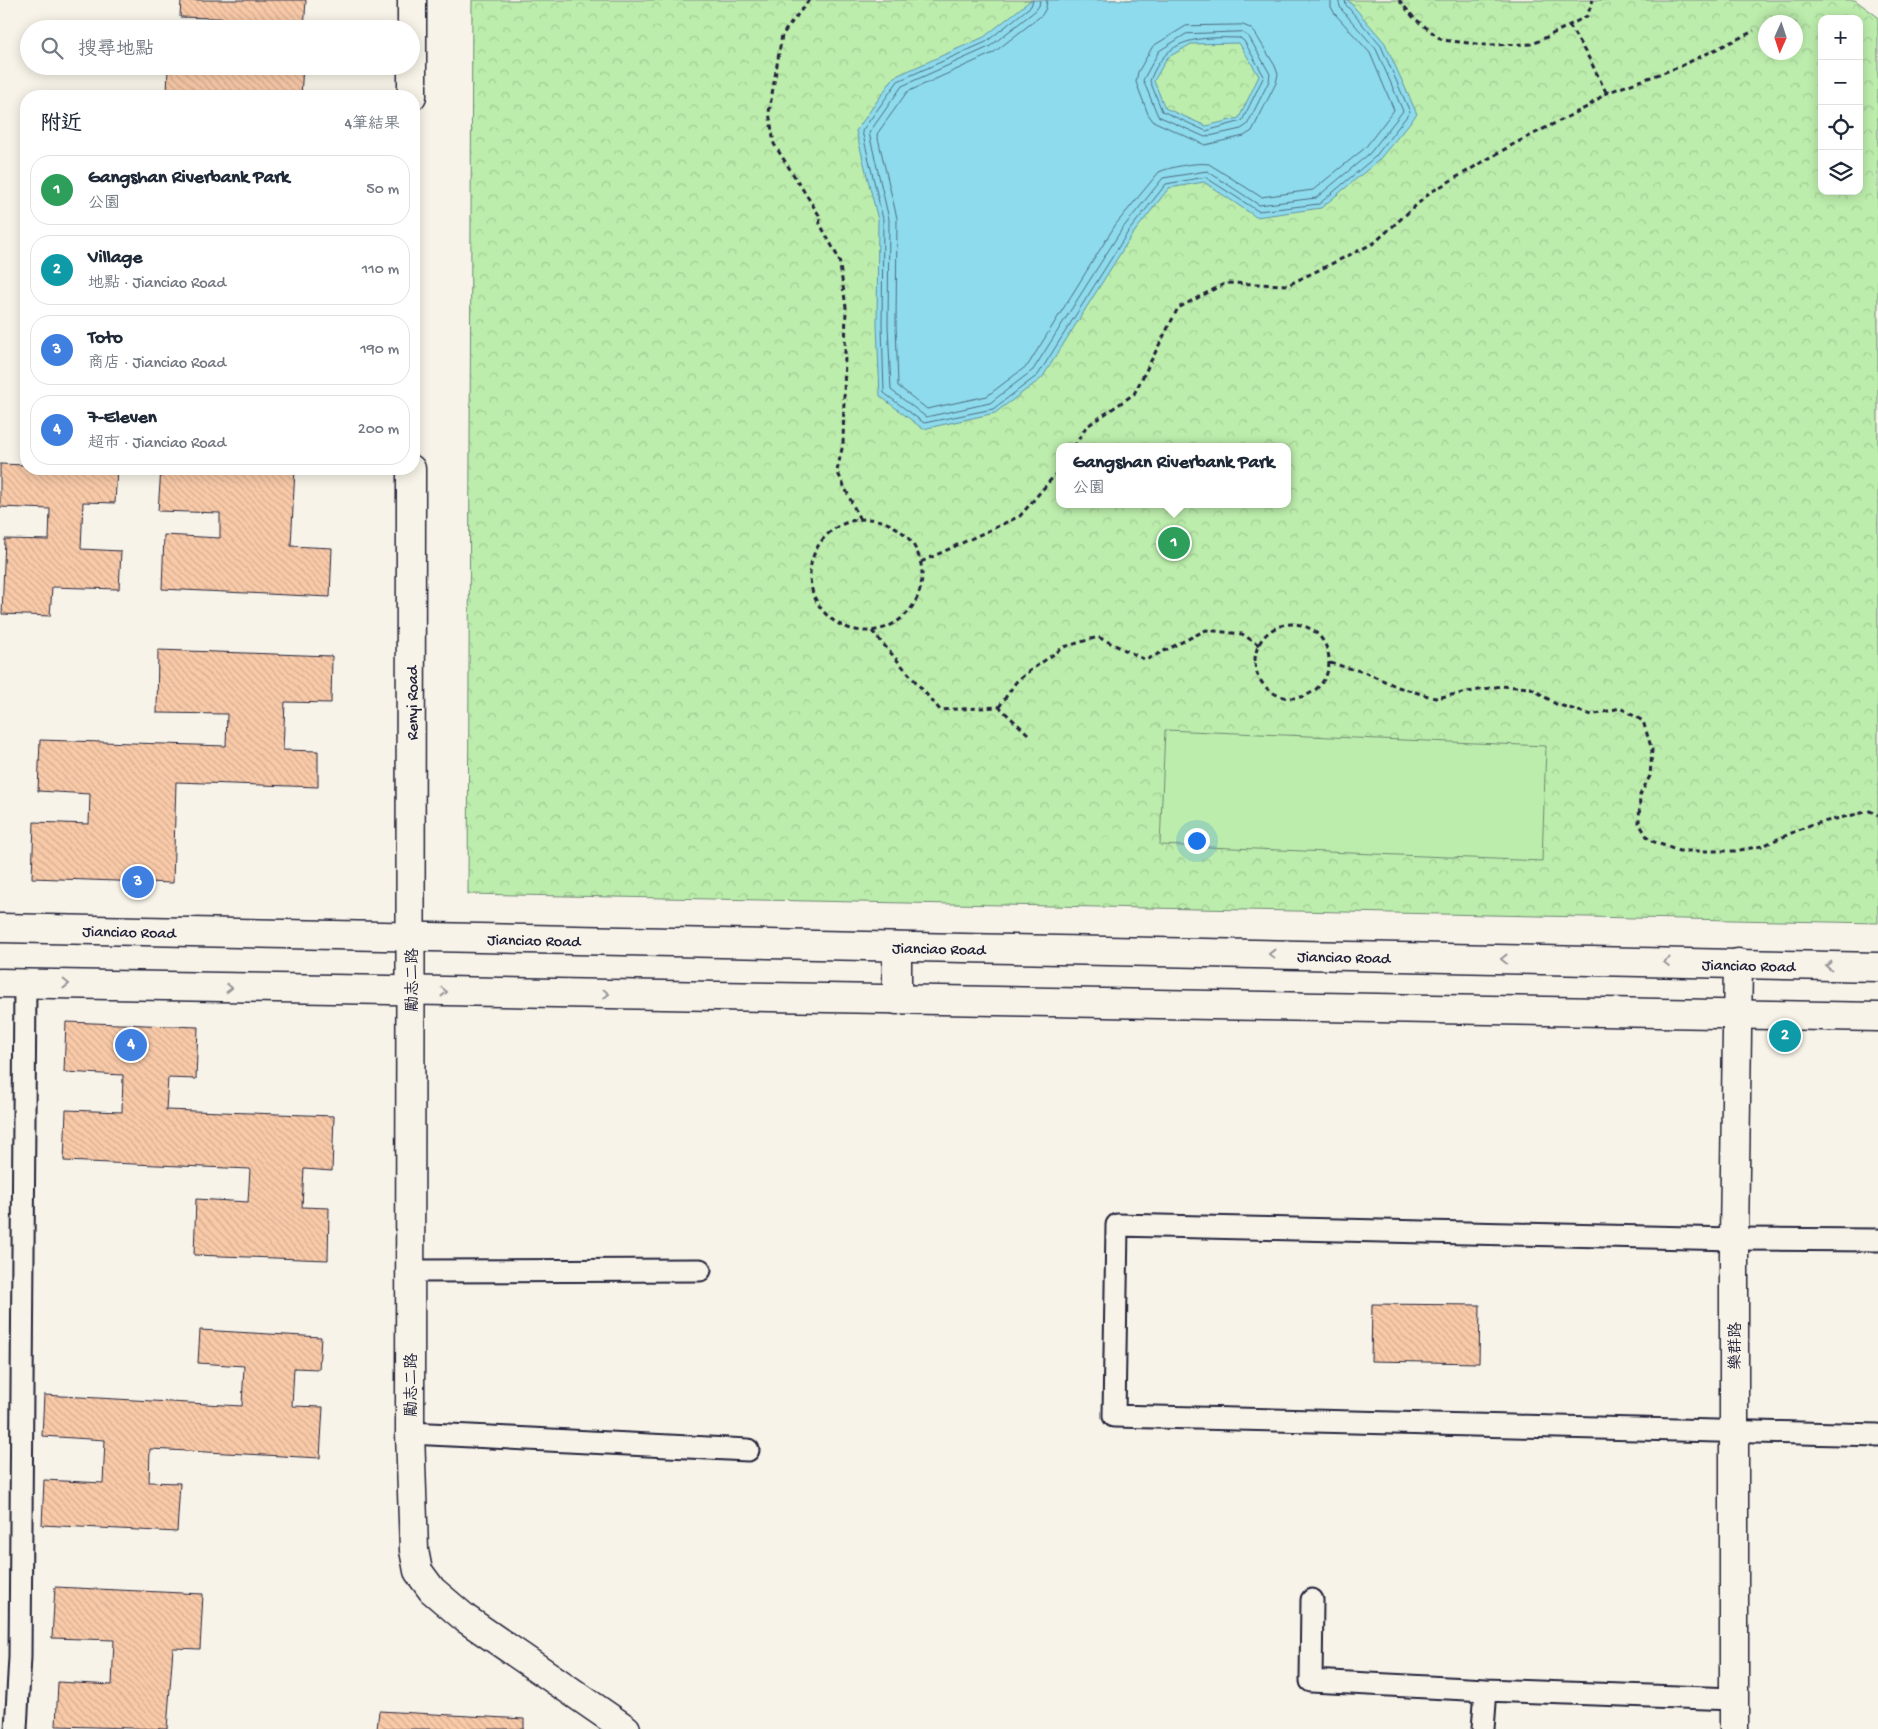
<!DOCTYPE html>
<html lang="zh-TW">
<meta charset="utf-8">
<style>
:root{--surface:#fff;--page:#f2f2f3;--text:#1f2937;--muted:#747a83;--line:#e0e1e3;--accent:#db2777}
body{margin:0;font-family:"Gochi Hand","LXGW WenKai TC",sans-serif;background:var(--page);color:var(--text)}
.controls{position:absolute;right:15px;top:15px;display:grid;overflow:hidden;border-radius:10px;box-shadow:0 2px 12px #0003}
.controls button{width:45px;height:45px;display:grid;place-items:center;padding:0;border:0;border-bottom:1px solid var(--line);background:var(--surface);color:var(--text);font:25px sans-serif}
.compass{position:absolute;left:1758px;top:15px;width:45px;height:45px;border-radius:50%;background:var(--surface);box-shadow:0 2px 12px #0003;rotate:183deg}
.you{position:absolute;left:1196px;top:840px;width:18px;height:18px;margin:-12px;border:4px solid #fff;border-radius:50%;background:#1a73e8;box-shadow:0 0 0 8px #1a73e833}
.badge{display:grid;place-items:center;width:32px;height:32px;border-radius:50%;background:var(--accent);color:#fff;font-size:16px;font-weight:700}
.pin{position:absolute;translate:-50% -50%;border:2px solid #fff;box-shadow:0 1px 5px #0006}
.popup{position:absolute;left:1056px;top:443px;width:235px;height:65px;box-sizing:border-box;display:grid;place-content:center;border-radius:10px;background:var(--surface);filter:drop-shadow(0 1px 4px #0005);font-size:16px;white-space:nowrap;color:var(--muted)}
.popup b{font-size:19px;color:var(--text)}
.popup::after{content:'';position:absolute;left:50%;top:100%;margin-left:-10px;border:10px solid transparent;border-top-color:var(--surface)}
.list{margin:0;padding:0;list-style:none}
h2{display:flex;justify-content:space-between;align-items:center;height:65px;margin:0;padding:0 20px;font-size:21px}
h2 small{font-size:16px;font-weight:400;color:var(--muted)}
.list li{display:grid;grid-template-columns:32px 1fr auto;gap:15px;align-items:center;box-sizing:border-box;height:70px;margin:0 10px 10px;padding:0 10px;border:1px solid var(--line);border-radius:20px}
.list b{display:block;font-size:19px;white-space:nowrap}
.list p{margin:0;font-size:16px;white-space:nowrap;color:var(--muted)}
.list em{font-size:16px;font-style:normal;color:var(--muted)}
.icon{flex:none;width:28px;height:28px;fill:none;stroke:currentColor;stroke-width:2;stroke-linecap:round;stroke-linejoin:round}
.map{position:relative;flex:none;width:1878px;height:1729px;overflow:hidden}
.search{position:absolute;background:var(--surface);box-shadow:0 2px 12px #0003;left:20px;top:20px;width:400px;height:55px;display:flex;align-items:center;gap:12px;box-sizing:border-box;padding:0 18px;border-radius:28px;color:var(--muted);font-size:19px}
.panel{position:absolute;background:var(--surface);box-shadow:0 2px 12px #0003;left:20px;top:90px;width:400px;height:385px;border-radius:20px}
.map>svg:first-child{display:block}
.forest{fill:url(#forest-crowns);stroke:#6f8874;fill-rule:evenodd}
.pitch{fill:#bcedac;stroke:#6f8874}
.water{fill:#8ddbec;stroke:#6291a5;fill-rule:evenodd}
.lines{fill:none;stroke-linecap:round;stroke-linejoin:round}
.shore{stroke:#4d6c82;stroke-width:1}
.building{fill:url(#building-back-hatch);stroke:#22223b}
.service-casing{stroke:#22223b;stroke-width:25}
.minor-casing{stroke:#22223b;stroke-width:31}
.path{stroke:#22223b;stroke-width:3;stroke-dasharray:5 4;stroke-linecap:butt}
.service{stroke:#f7f3e8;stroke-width:21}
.minor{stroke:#f7f3e8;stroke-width:28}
.oneway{stroke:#97959a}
.labels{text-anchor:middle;stroke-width:4;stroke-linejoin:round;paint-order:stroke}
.street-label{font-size:16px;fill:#22223b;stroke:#f7f3e8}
</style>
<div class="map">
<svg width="1878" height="1729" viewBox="0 0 1878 1729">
<defs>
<pattern id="forest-crowns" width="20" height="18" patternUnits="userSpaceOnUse" patternTransform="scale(1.25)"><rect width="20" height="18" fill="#bcedac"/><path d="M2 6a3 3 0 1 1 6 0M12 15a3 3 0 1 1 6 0" fill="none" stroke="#a1cb95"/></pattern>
<pattern id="building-back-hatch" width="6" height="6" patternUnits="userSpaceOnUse" patternTransform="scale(1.25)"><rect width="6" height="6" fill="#f9caa8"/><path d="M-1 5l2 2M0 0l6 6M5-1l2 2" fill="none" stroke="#d5ad92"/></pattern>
</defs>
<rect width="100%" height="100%" fill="#f7f3e8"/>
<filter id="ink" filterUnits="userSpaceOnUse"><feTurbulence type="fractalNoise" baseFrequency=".02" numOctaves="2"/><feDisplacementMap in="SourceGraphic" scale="10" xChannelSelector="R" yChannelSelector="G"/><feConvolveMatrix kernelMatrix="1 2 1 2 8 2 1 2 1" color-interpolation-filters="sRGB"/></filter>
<g filter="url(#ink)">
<!-- forest -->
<path class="forest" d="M472 0H1855L1878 17V923L468 894ZM1822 19H1859V191H1822ZM1766 22H1796V52H1766ZM1060 447H1288V504H1060Z"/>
<!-- pitch -->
<path class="pitch" d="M1165 730 1546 746 1542 861 1160 845Z"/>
<!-- water -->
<path class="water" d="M1031 0H1348L1385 43 1417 114 1378 161 1321 208 1256 217 1204 182 1169 188 1132 235 1042 378 995 413 923 429 880 396 877 326 878 220 856 131 894 77 984 37ZM1239 43 1259 76 1239 118 1206 126 1165 108 1154 81 1167 58 1191 44Z"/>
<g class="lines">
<!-- shore -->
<path class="shore" d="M1033 0 1031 6 986 42 898 81 862 131 883 219 882 326 884 393 924 423 993 409 1038 375 1128 232 1166 184 1205 177 1258 211 1319 204 1375 157 1410 112 1381 46 1346 5 1345 0
M1040 0 1039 6 1035 11 989 47 902 86 869 133 889 219 888 325 891 390 926 417 990 403 1033 370 1122 229 1163 178 1207 171 1259 205 1316 198 1370 153 1403 111 1376 49 1341 9 1338 0
M1047 0 1046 8 1042 15 993 53 907 92 877 134 897 218 896 325 898 386 927 409 987 396 1028 365 1116 224 1159 172C1170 167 1197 162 1209 164L1261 197 1313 190 1365 148 1394 110 1370 53 1335 14 1331 7V0
M1243 25 1250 28 1255 33 1275 66 1278 74 1276 83 1252 131 1244 136 1205 145 1153 121 1148 114 1136 82 1138 72 1153 46 1186 26Z
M1241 32 1249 37 1270 74 1269 81 1247 125 1241 129 1205 137 1158 116 1143 80 1159 51 1186 34Z
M1240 38 1244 41 1264 76 1242 121 1206 131 1162 111 1150 81C1166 36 1199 37 1240 38Z"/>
</g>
<!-- building -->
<path class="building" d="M181 0H306L304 29H242V19L180 17Z
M168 66H303L301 96H167Z
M0 464 26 465V469H117L115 503 83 502 81 549 121 551 119 589 52 587 50 616 2 614 5 539 49 540 50 509 0 507Z
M161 469H295L291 546 332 548 330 597 162 589 164 535 220 538V513L158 511Z
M158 650 332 656 331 703 285 702 283 750 318 751V787L176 782 173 883 32 878 34 822 89 824 90 794 38 791 40 740 226 746 227 714 157 713Z
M66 1022 198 1027 196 1079 168 1078 166 1110 334 1116 332 1171 304 1169 302 1207 329 1208 328 1260 194 1255 196 1199 248 1202 250 1169 64 1161 66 1110 122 1112 123 1075 64 1072Z
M1372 1304 1480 1305 1479 1363 1371 1361Z
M200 1330 321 1337 319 1369 294 1368 292 1406 323 1407 320 1458 150 1449 149 1482 180 1483 177 1532 42 1525 44 1480 103 1483 105 1440 42 1436 44 1395 242 1406 244 1366 198 1363Z
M55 1587 203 1594 200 1649 173 1648 167 1729 56 1726 58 1682 112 1685 114 1640 52 1638Z
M379 1711 524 1719V1729H377Z"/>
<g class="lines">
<defs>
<path id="service" d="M1878 1240 1734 1239 1117 1225 1114 1416 1878 1435
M410 1271 700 1270
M410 1433 748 1450
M1312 1600 1311 1681 1486 1690
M16 1729 20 1657 25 984
M1483 1729 1486 1690 1734 1699"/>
<g id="minor">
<path d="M412 96V0"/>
<path d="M411 469 410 1433 414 1550 418 1571 432 1590 466 1619 626 1729"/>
<path id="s1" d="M0 928 1878 967"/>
<path d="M897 947V1000"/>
<path d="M0 983 1878 1017"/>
<path d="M1734 1729V1239L1738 963"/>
</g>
</defs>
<!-- service casing -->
<use href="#service" class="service-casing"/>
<!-- minor casing -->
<use href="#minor" class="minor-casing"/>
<!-- path -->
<path class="path" d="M809 0 782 35 769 112 774 144 819 215 820 224 839 259 846 307 843 444 837 471 860 520
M1399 0 1414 18 1442 40 1485 45 1533 44 1587 16 1593 0
M1569 25 1590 60 1606 92
M1074 447 1086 427 1134 394 1178 308 1226 283 1288 285 1374 243 1431 192 1512 145 1587 107 1606 93 1679 67 1754 31
M810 575a56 56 0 1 1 112 0a56 56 0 1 1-112 0Z
M921 562 1020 516 1060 469
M1255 661a37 37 0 1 1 74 0a37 37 0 1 1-74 0Z
M872 631 940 710 999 707 1028 734
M1330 663 1364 672 1398 687 1435 698 1501 686 1531 688 1556 704 1592 715 1620 708 1643 721 1652 750 1650 776 1640 795 1639 823 1649 840 1679 851H1735L1762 846 1810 825 1870 811 1878 815
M999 707 1016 682 1028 672 1064 647 1098 637 1146 660 1206 630 1242 634 1259 645"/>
<!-- service -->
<use href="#service" class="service"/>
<!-- minor -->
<use href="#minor" class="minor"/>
</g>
<!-- one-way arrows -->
<defs><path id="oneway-chevron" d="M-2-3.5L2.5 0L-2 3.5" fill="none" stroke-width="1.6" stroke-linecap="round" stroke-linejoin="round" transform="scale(1.25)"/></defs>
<g class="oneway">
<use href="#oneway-chevron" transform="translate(1272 954) rotate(-179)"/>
<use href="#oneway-chevron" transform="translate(1504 959) rotate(-179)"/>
<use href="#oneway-chevron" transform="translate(1667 962) rotate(-179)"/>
<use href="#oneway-chevron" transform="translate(1829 966) rotate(-179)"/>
<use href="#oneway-chevron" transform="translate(66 984) rotate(1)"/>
<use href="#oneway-chevron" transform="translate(229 988) rotate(1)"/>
<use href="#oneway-chevron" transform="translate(444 992) rotate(1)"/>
<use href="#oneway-chevron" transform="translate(606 994) rotate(1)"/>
</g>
</g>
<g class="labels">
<!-- street labels -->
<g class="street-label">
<text transform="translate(411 703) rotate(-90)" y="6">Renyi Road</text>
<text dy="6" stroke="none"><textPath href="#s1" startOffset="129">Jianciao Road</textPath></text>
<text dy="6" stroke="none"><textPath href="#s1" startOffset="534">Jianciao Road</textPath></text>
<text dy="6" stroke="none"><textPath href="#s1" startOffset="939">Jianciao Road</textPath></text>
<text dy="6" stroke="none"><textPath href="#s1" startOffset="1344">Jianciao Road</textPath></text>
<text dy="6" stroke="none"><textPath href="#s1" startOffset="1749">Jianciao Road</textPath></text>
<text transform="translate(411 980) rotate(-90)" y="6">勵志二路</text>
<text transform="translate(1734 1346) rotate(-90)" y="6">樂群路</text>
<text transform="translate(410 1385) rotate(-90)" y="6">勵志二路</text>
</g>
</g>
</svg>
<div class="controls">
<button>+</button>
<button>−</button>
<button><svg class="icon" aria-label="locate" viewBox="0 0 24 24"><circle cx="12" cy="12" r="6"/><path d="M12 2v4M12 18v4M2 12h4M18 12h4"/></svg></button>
<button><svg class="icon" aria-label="layers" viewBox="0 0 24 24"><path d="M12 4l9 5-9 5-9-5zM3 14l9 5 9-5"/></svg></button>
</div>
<svg class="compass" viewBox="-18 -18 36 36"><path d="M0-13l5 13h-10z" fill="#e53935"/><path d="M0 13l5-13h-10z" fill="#747a83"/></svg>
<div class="you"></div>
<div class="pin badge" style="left:1174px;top:543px;background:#2e9e5b">1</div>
<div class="popup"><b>Gangshan Riverbank Park</b>公園</div>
<div class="pin badge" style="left:1785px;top:1036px;background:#0f9aa8">2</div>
<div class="pin badge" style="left:138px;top:882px;background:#3f7fe0">3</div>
<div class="pin badge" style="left:131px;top:1045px;background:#3f7fe0">4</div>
<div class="search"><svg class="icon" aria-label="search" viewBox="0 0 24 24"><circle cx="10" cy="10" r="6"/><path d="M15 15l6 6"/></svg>搜尋地點</div>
<section class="panel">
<h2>附近<small>4筆結果</small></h2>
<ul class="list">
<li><span class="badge" style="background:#2e9e5b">1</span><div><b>Gangshan Riverbank Park</b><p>公園</p></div><em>50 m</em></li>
<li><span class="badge" style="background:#0f9aa8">2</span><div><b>Village</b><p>地點 · Jianciao Road</p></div><em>110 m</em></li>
<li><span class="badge" style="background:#3f7fe0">3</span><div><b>Toto</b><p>商店 · Jianciao Road</p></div><em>190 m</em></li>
<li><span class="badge" style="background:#3f7fe0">4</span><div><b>7-Eleven</b><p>超市 · Jianciao Road</p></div><em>200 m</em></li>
</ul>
</section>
</div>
